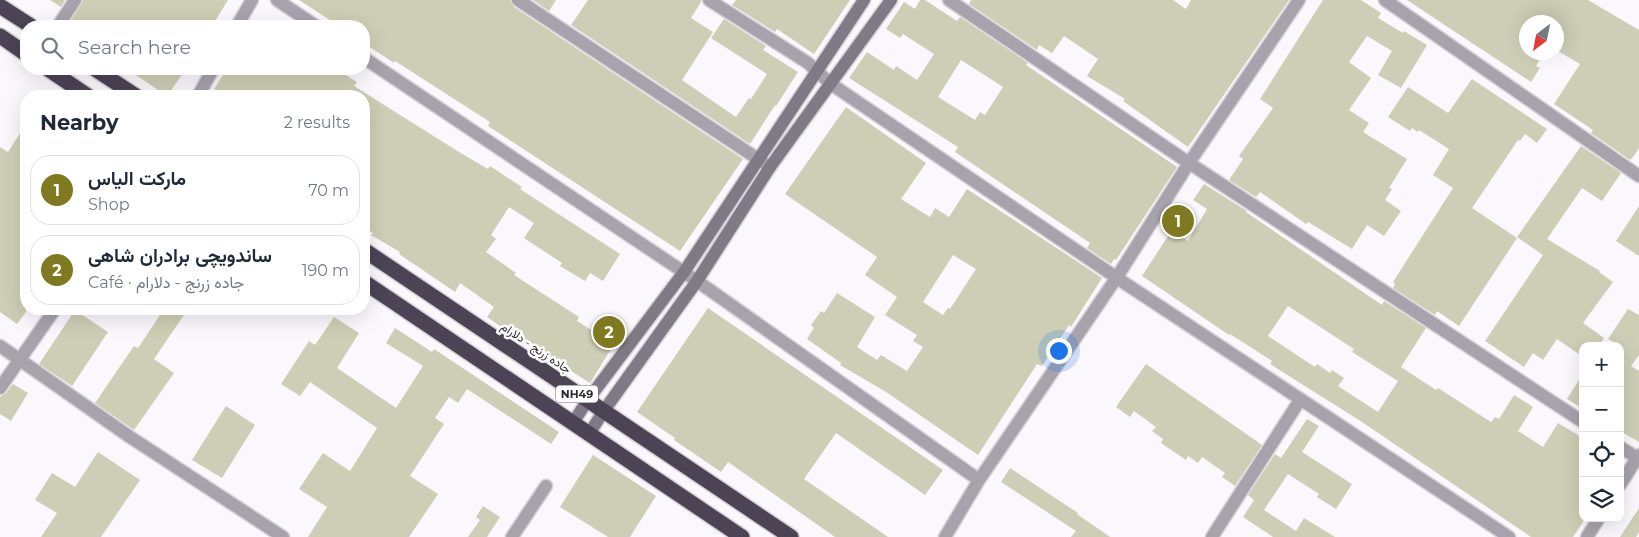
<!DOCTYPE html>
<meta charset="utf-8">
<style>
:root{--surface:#fff;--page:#f6f6f7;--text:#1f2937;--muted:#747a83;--line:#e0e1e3;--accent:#7f791f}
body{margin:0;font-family:Montserrat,Vazirmatn,sans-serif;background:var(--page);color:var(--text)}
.controls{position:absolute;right:15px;bottom:15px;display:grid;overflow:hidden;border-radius:10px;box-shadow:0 5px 20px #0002}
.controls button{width:45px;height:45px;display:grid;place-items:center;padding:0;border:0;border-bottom:1px solid var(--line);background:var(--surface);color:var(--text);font:25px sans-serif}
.compass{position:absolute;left:1519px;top:15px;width:45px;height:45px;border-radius:50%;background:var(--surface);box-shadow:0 5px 20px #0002;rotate:212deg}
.you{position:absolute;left:1058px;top:350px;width:18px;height:18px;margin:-12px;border:4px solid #fff;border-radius:50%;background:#1a73e8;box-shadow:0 0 0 8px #1a73e833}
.badge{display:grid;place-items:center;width:32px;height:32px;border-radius:50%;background:var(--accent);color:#fff;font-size:16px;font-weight:700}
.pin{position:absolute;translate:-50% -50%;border:2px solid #fff;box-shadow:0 1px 5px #0006}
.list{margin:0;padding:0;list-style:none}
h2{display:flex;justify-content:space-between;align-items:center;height:65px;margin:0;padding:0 20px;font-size:21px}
h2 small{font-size:16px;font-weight:400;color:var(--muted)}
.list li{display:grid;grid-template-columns:32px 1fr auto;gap:15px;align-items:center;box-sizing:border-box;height:70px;margin:0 10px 10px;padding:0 10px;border:1px solid var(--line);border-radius:20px}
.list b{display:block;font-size:19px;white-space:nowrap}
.list p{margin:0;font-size:16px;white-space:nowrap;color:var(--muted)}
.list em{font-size:16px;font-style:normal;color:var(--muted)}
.icon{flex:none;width:28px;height:28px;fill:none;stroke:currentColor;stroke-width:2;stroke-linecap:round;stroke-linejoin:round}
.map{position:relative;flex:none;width:1639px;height:537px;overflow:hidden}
.search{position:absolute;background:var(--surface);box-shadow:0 5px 20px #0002;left:20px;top:20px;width:350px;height:55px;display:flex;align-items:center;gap:12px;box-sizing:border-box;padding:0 18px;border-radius:20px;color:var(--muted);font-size:19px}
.panel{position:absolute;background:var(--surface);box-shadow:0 5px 20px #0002;left:20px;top:90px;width:350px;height:225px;border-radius:20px}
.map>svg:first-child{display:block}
.building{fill:#cecdb5;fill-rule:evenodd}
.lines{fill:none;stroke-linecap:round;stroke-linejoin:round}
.street-casing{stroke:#d5d3d7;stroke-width:15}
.secondary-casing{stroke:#d5d3d7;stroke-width:15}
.highway-casing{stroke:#d5d3d7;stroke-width:18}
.street{stroke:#a7a2ac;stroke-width:12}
.secondary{stroke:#807986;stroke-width:12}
.highway{stroke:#4c4355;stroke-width:15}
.labels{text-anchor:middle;stroke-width:5;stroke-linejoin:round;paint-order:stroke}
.shield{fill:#fff;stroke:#6c696f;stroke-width:1}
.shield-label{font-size:11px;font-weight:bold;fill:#2d2931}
.street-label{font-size:12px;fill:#2d2931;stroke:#fff}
</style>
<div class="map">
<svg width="1639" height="537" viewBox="0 0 1639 537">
<rect width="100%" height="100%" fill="#faf8fc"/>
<!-- building -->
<path class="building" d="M50 0H65L61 7Z
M83 0H228L212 26H68Z
M299 0H510L514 7 743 159 680 251 488 126 490 122 395 61 394 63 364 43V26H339Z
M533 0H556L549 11Z
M588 0H701V2L691 18 713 32 682 80 736 117 749 98 751 99 767 74 711 38 724 19 766 46 763 50 798 72 776 106 775 105 750 144 571 25Z
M736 0H850L814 54 777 29 775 32 732 5Z
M920 0H925L957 21 960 17 1028 63 1026 65 1177 167 1116 260 1114 259 1111 264 1087 248 1090 243 955 152 958 147 849 78 867 52 894 70 896 66 917 80 934 54 903 34 900 38 886 29 904 2 915 9ZM961 60 1003 87 985 115 980 112 975 120 938 97Z
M971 0H1173L1186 9 1191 0H1289L1188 147 1123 101 1125 99 1087 76 1098 59 1079 46 1064 36 1052 53 1039 45 1037 50 969 4Z
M1323 0H1361L1381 13 1378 18 1403 33 1404 31 1427 45 1401 88 1378 75 1392 51 1367 36 1349 62 1371 78 1349 110 1369 123 1363 132 1407 159 1389 188 1392 189 1385 200 1401 211 1384 236 1367 225 1352 249 1308 222 1306 224 1260 192 1256 197 1229 180 1243 159 1239 156 1273 108 1260 99Z
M1407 0H1588L1639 30V148L1634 156 1630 160 1591 133 1593 130 1554 104 1580 64 1556 50V22H1526V52H1544L1536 66 1540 68 1531 82Z
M127 69H186L167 96Z
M227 69H336L357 82 354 86 459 152 488 169 490 166 522 187 520 189 620 254 603 281 590 273 585 281 560 266 562 263 524 238 534 223 509 207 491 235 496 239 486 252 516 273 514 275 579 317 577 321 614 344 590 383 557 362 558 360 515 333 513 335 487 317 494 307 460 283 455 292 399 254 400 252 371 235 373 233 364 227V96H214L218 91 214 89Z
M1472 79 1547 129 1537 143 1525 134 1520 141 1518 140 1472 208 1517 238 1459 326 1437 311 1435 315 1393 288 1395 284 1393 282 1453 188 1433 175 1449 149 1419 130 1418 132 1412 128 1410 131 1388 117 1408 87 1448 113Z
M846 107 926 163 901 199 930 217 935 208 949 217 967 189 1102 278 1071 327 1069 325 1042 366 1037 364 978 455 886 392 840 365 841 363 807 339 814 328 811 325 821 311 824 313 837 293 875 317 857 347 877 360 881 355 907 371 923 347 913 341 917 335 885 315 897 297 865 275 877 257 785 194ZM953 255 976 269 950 309 948 308 943 315 923 302Z
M26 124V312L17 324 0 312V147L8 152Z
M1581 146 1621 173 1602 201 1582 188 1547 239 1600 271 1599 272 1613 282 1583 323 1604 338 1599 346H1583V357L1557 339 1543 360 1533 353 1524 367 1485 341 1543 255 1517 237Z
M1204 184 1247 211 1246 212 1382 305 1384 301 1426 328 1401 367 1436 390 1438 388 1491 422 1495 417 1499 419 1514 395 1533 407 1518 431 1543 447 1558 423 1583 438V522L1573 537H1531L1362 422 1270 364 1272 361 1230 334 1229 335 1142 276 1172 230 1188 241 1207 209 1193 200ZM1288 306 1354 349 1352 352 1398 381 1378 412 1338 386 1344 378 1332 370 1330 373 1317 364 1315 367 1268 336Z
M1639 206V256L1616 241Z
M708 308 943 470 925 495 836 433 804 479 888 537H835L728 462 721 472 674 440 675 438 637 412Z
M164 309H188L154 359 174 373 134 430 95 403 134 346 138 348Z
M1628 309 1639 315V355L1631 366 1639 371V442L1620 431V346L1608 339Z
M75 310 108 332 72 386 39 364Z
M334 317 359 333 337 368 396 408 423 366 386 343 395 328 432 352 434 349 559 432 551 444 467 389 458 403 449 397 435 418 444 424 410 476 438 494 409 537H308L327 507 299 489 323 453 350 471 377 428 310 382 300 396 281 384 309 341 315 345Z
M1146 364 1262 445 1235 486 1222 477 1225 473 1202 457 1198 463 1188 456 1186 460 1161 443 1163 439 1152 431 1156 427 1134 411 1130 417 1116 407Z
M1583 373V409L1567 399Z
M13 384 28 393 11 421 0 414V397L6 393Z
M226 406 255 425 222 478 192 460Z
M1307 419 1319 426 1302 452 1352 484 1336 509 1317 497 1319 494 1288 474 1264 510 1296 531 1304 518 1335 537H1273L1243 517 1254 500 1248 495 1275 454 1281 458Z
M98 452 140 480 101 537H41L57 513 35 500 52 473 75 487Z
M593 455 656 496 630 537H608L560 507Z
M1010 468 1078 513 1077 514 1110 537H1071L1076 531 1001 482Z
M483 506 500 517 487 537H468L480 520 476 517Z
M1639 508V532L1636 537H1620Z"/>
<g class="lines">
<defs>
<path id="street" d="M277 0 316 26
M518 0 770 167
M709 0 808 63 831 84 1123 282 1509 537
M949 0 1189 163 1583 422
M1385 0 1639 176
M58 26 75 0
M237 26 252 0
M364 58 697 281 979 480
M198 96 213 69
M0 346 130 437 283 537
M0 388 55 309
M1620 447 1639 459
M1620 485 1639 455
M512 537 546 486
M945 537 979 480 1117 277 1189 163 1299 0
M1212 537 1300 400
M1587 537 1599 518"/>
<path id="secondary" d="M573 423 587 401 684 272 864 0
M589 434 603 412 697 281 770 167 891 0"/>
<path id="highway" d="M0 6 31 26
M0 36 26 54
M48 69 88 96
M95 69 136 96
M364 250 791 537
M364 282 742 537"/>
</defs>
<!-- street casing -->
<use href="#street" class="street-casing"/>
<!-- secondary casing -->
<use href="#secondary" class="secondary-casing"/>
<!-- highway casing -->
<use href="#highway" class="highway-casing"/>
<!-- street -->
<use href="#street" class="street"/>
<!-- secondary -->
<use href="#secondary" class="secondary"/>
<!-- highway -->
<use href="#highway" class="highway"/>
</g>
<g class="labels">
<!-- shield labels -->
<rect class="shield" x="556" y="385.5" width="42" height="17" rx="4"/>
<g class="shield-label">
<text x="577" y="398">NH49</text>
</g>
<!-- street labels -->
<g class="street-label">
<text transform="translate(536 348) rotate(34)" y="4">جاده زرنج - دلارام</text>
</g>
</g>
</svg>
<div class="controls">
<button>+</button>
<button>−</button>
<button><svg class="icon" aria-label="locate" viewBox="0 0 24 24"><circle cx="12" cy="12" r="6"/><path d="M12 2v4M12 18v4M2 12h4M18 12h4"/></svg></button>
<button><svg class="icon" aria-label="layers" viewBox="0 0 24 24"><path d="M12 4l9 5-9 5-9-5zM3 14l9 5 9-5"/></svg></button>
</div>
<svg class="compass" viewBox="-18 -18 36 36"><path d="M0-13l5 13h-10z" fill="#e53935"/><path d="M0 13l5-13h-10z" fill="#747a83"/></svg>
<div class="you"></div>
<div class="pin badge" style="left:1178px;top:221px">1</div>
<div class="pin badge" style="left:609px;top:332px">2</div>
<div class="search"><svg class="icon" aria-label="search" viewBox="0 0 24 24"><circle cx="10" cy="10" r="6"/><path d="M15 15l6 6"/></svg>Search here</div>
<section class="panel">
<h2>Nearby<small>2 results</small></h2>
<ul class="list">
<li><span class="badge">1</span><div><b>مارکت الیاس</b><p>Shop</p></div><em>70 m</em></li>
<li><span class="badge">2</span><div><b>ساندویچی برادران شاهی</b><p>Café · جاده زرنج - دلارام</p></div><em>190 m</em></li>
</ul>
</section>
</div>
